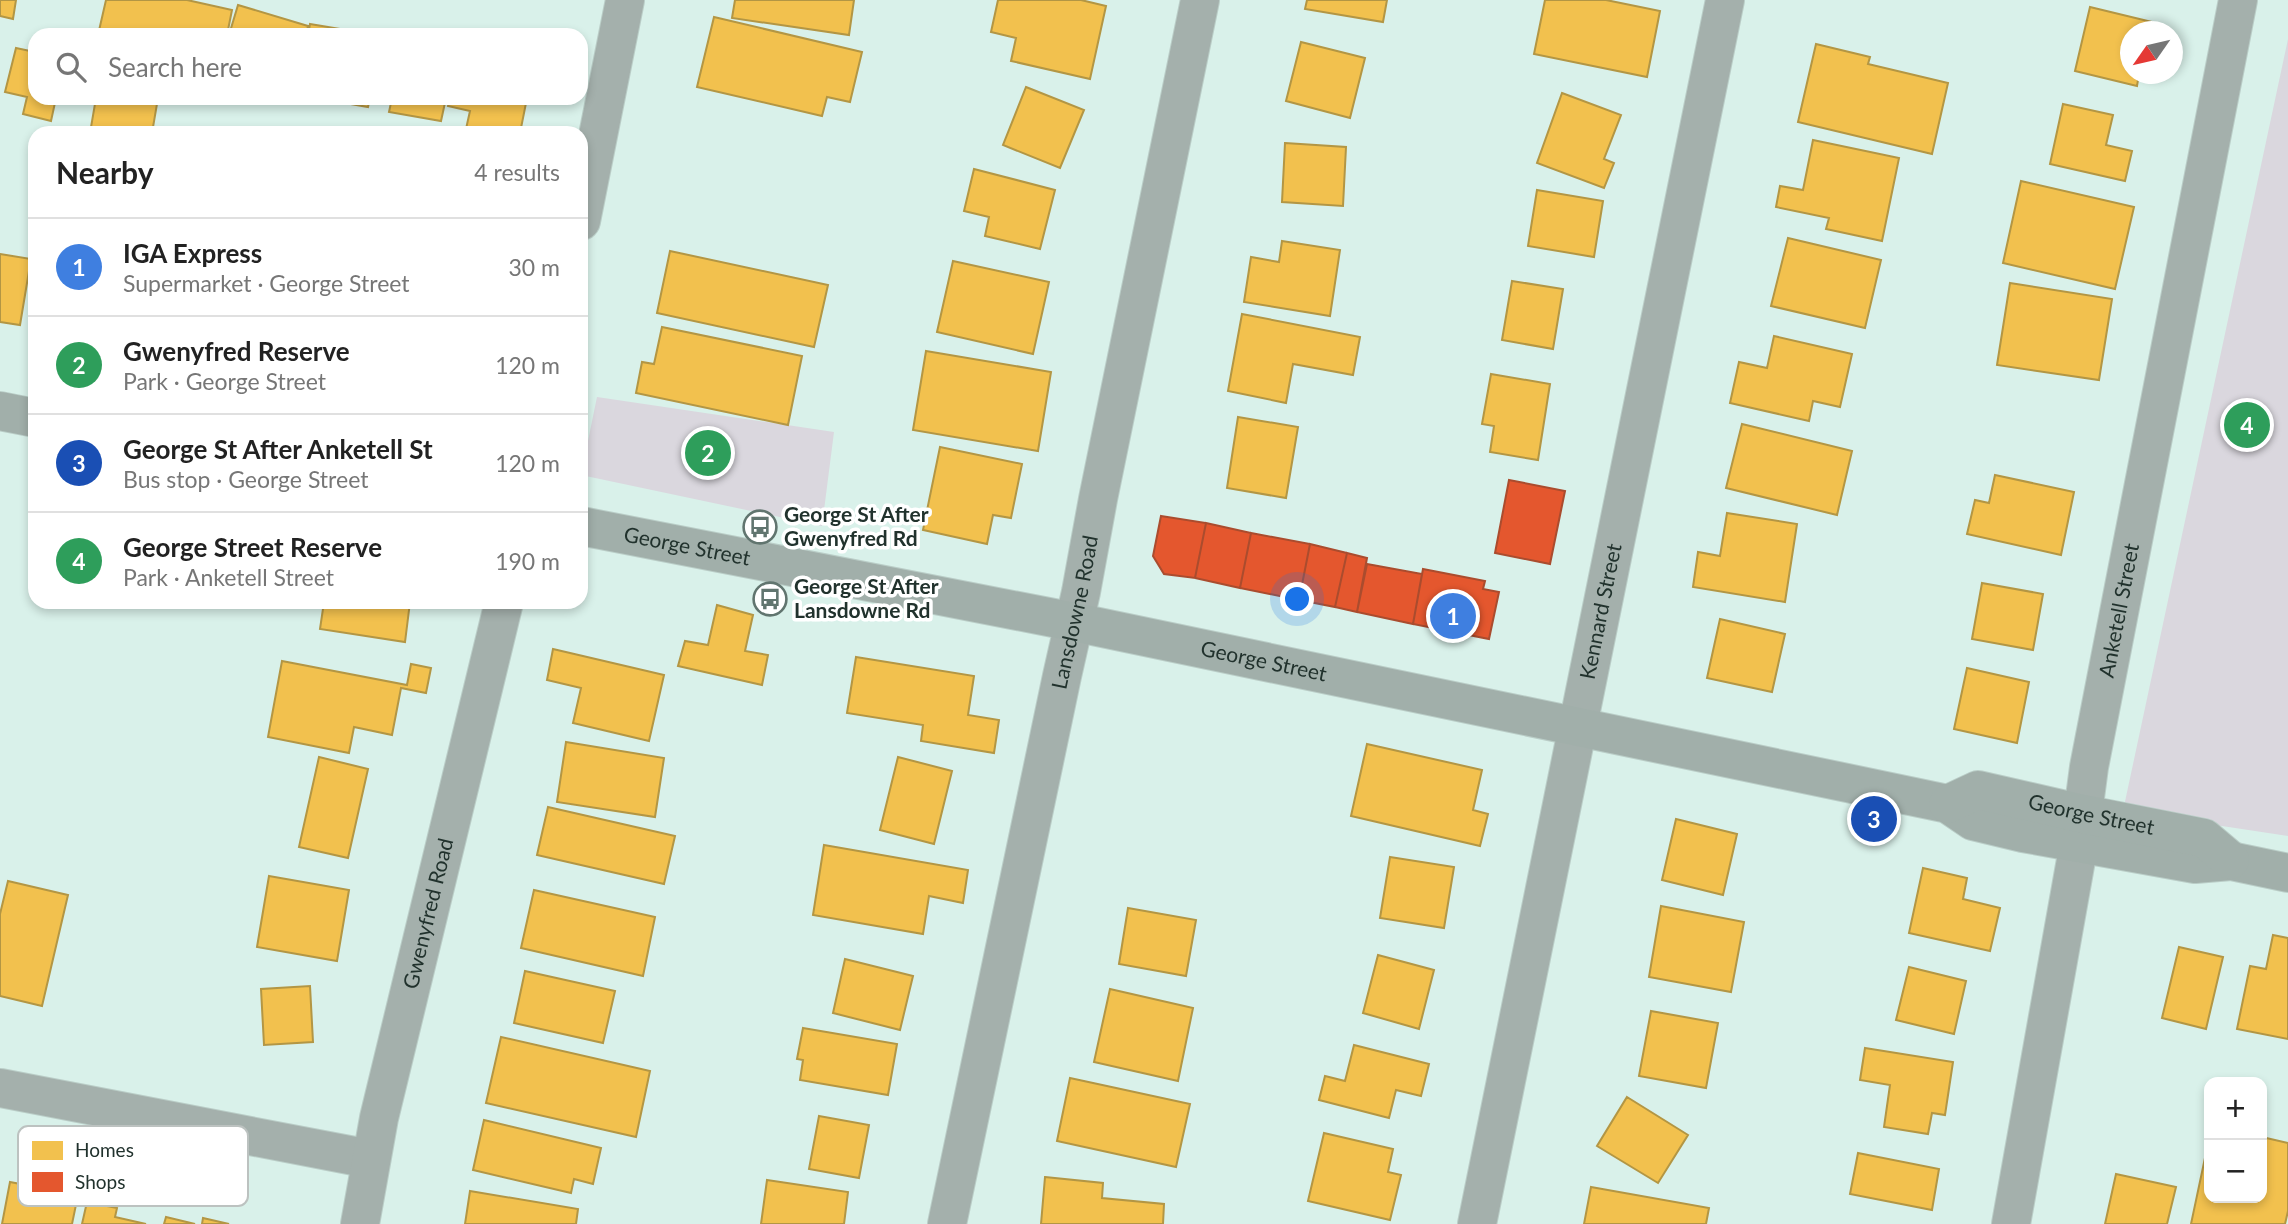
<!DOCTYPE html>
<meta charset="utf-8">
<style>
:root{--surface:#fff;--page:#f6f6f6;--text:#222;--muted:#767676;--line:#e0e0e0;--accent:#1a73e8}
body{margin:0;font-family:Lato,sans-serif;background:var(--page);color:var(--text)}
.controls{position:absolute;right:21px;bottom:21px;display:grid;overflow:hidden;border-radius:14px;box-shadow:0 4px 10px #0003}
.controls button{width:63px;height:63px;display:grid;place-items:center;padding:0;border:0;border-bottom:2px solid var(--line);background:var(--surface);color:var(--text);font:35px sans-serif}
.compass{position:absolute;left:2120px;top:21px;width:63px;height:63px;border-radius:50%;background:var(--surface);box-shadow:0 4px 10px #0003;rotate:236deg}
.you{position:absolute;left:1298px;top:600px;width:24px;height:24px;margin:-18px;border:5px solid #fff;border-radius:50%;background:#1a73e8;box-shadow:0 0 0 10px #1a73e833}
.badge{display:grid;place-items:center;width:46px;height:46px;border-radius:50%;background:var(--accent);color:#fff;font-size:23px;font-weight:700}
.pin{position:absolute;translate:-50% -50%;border:4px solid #fff;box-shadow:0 2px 7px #0006}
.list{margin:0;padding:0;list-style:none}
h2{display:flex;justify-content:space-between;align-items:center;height:91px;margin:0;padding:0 28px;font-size:30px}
h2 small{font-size:23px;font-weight:400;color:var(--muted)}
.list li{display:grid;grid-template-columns:46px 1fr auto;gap:21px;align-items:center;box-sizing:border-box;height:98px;padding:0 28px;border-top:2px solid var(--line)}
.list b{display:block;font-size:26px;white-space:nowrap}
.list p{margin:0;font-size:23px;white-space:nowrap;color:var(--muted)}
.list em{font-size:23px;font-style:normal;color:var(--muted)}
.icon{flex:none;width:38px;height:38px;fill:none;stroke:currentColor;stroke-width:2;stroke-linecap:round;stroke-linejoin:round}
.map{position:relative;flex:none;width:2288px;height:1224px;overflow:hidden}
.search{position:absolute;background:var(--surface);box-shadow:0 4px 10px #0003;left:28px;top:28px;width:560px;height:77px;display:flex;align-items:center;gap:18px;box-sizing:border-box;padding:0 24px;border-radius:21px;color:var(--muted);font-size:26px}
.panel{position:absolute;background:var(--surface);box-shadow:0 4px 10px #0003;left:28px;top:126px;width:560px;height:483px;border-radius:21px}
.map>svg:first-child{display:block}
.green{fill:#dad7de}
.homes{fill:#f2c14e;stroke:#b39644;stroke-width:2}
.shops{fill:#e4572e;stroke:#aa4c2e;stroke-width:2}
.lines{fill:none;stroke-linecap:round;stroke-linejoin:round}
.minor-casing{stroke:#bacdc7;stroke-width:40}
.secondary-casing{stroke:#bacdc7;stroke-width:40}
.minor{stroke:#a4b0ac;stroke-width:38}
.secondary{stroke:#a1afaa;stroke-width:38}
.labels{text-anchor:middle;stroke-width:7;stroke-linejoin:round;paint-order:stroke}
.poi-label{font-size:21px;font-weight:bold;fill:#21322d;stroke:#fff;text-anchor:start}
.street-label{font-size:21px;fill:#21322d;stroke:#fff}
.key{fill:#fff;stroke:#bcc2c0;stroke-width:2}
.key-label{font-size:19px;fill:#21322d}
</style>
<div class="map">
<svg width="2288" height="1224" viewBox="0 0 2288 1224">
<rect width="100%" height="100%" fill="#d9f1ea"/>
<!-- green -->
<path class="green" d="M2288 39V836L2123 811Z
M597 397 834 432 822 526 581 475Z"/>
<!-- homes -->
<path class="homes" d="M0 0H16L13 19 0 16Z
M106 0H187L232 10 227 35H98Z
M735 0H854L849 35 732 18Z
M998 0H1081L1106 6 1090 79 1011 61 1016 38 991 32Z
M1307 0H1387L1383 22 1305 9Z
M1545 0H1606L1660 11 1647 77 1534 54Z
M238 5 308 26 306 35H229Z
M2090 7 2152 22 2150 32H2130V74H2139L2137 86 2075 71Z
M714 17 862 52 850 102 827 97 822 116 697 87Z
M310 24 376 35H308Z
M1301 42 1365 58 1350 118 1286 101Z
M1816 44 1870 57 1868 64 1948 83 1932 154 1798 122Z
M16 48 35 52V98H56L51 121 23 114 27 97 5 92Z
M1026 87 1084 110 1060 168 1003 145Z
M1562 93 1621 115 1604 159 1614 163 1604 188 1537 163Z
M96 98H158L152 133H90Z
M317 98H370L368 107Z
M392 98H446L441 121 389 112Z
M450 98H527L520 133H487L466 129 470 111 448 106Z
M2063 104 2113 115 2106 145 2132 151 2125 181 2050 164Z
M1813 140 1899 158 1882 241 1826 229 1829 218 1776 207 1780 186 1803 190Z
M1285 143 1346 147 1343 206 1282 202Z
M974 169 1055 190 1040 249 985 236 989 217 964 211Z
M2021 181 2134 207 2115 289 2003 263Z
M1537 190 1603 201 1594 257 1528 246Z
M1788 238 1881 260 1865 328 1771 306Z
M1282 241 1340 250 1330 316 1244 302 1251 257 1279 262Z
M670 251 828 285 814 347 657 313Z
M0 254 31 259 20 325 0 322Z
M953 261 1049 282 1033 354 937 332Z
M1512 281 1563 289 1553 349 1502 340Z
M2010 283 2112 299 2099 380 1997 365Z
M1242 314 1360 337 1353 375 1293 364 1286 403 1228 391Z
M662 327 802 356 788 425 636 393 642 362 654 364Z
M1774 336 1852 354 1840 407 1813 401 1809 421 1730 403 1739 362 1767 368Z
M926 351 1051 372 1038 451 913 430Z
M1491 374 1550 384 1538 460 1490 452 1494 426 1482 424Z
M1238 417 1298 427 1286 498 1227 488Z
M1742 424 1852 451 1837 515 1726 488Z
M940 447 1022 464 1011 518 993 515 987 544 923 530Z
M1995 475 2074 492 2061 555 1967 534 1975 500 1989 503Z
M1727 513 1797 524 1785 602 1693 587 1698 552 1720 556Z
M1982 583 2043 594 2033 650 1972 639Z
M324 602H410L405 642 320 629Z
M717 605 753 615 745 651 768 655 762 685 678 666 685 641 708 645Z
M1720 619 1785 634 1772 692 1707 678Z
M553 649 664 675 649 741 573 723 581 688 547 680Z
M856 657 974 676 968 715 999 720 994 753 921 741 923 725 847 713Z
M282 661 407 685 411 664 431 668 426 693 401 688 392 735 354 727 349 753 268 737Z
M1967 668 2029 682 2017 743 1954 729Z
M566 742 664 758 655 817 557 802Z
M1367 744 1482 770 1473 810 1488 814 1480 846 1351 816Z
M319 757 368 769 348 858 299 847Z
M898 757 952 771 934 844 880 830Z
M548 807 675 836 664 884 537 855Z
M1676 819 1737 834 1723 895 1662 880Z
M824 845 968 870 963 903 929 896 923 934 813 915Z
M1390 857 1454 867 1444 928 1380 918Z
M1923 868 1967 878 1963 899 2000 908 1990 951 1909 933Z
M269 876 349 890 337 961 257 947Z
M8 881 68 895 42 1006 0 996V914Z
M534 890 655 917 643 976 521 948Z
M1661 906 1744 922 1731 992 1649 977Z
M1128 908 1196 920 1186 976 1119 964Z
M2273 935 2288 938V1039L2237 1029 2250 966 2266 969Z
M2179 947 2223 957 2206 1029 2162 1018Z
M1378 955 1434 970 1419 1029 1363 1013Z
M845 959 913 976 900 1030 833 1013Z
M1909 967 1966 981 1954 1034 1896 1020Z
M525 971 615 991 603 1043 514 1023Z
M310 986 313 1042 264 1045 261 989Z
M1110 989 1193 1008 1178 1081 1094 1062Z
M1651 1011 1718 1023 1706 1088 1639 1076Z
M803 1028 897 1044 888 1095 800 1080 803 1060 797 1059Z
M501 1037 650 1071 636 1137 486 1103Z
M1354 1045 1429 1064 1421 1096 1396 1090 1389 1118 1319 1100 1325 1076 1345 1081Z
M1865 1048 1953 1062 1945 1115 1932 1113 1928 1134 1884 1127 1890 1085 1860 1080Z
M1070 1078 1190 1104 1176 1167 1057 1141Z
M1627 1097 1688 1135 1658 1183 1597 1146Z
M819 1116 869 1125 859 1178 809 1169Z
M484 1120 601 1148 593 1184 574 1179 571 1193 473 1170Z
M1324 1133 1393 1149 1388 1172 1401 1175 1390 1220 1308 1201Z
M2262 1137 2288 1143V1211L2285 1224H2191L2209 1139V1198H2262Z
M1858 1153 1939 1169 1932 1210 1850 1194Z
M2116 1174 2176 1187 2167 1224H2105Z
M1045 1177 1103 1183 1102 1198 1164 1204 1163 1224H1041Z
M767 1180 848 1192 844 1224H761Z
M10 1182 78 1195 72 1224H2Z
M1591 1187 1709 1208 1706 1224H1584Z
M470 1191 578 1209 576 1224H465Z
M87 1202 117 1208 115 1217 146 1224H82Z
M166 1217 195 1224H164Z
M203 1218 229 1224H202Z"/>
<!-- shops -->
<path class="shops" d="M1509 480 1565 491 1550 564 1495 553Z
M1161 516 1206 523 1195 578 1164 574 1153 556Z
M1206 523 1251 533 1240 588 1195 578Z
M1251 533 1310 544 1299 600 1240 588Z
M1310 544 1347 553 1335 607 1299 600Z
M1347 553 1367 558 1357 612 1335 607Z
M1367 564 1422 574 1413 624 1357 612Z
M1423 569 1485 581 1483 589 1499 592 1489 639 1413 624Z"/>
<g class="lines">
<defs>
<g id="minor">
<path d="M581 221 625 0"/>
<path d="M0 1088 370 1159"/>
<path id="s1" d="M360 1224 379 1118 504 602"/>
<path id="s2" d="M947 1224 1062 676 1081 592 1098 499 1200 0"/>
<path id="s3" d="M1477 1224 1725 0"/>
<path id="s4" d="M2011 1224 2079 843 2089 767 2238 0"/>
</g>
<g id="secondary">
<path d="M0 411 35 418"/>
<path id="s5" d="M581 526 1074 622 1948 804 1973 821 2023 833 2195 864 2231 861 2288 873"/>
<path id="s6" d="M1948 804 1978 790 2083 814 2204 838 2230 860"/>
</g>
</defs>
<!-- minor casing -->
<use href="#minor" class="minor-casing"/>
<!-- secondary casing -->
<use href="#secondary" class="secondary-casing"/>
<!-- minor -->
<use href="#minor" class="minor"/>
<!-- secondary -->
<use href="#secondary" class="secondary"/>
</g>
<!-- icons -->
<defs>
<symbol id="bus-ring" viewBox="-11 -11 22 22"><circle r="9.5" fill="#fff" stroke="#61756f" stroke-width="1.5"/><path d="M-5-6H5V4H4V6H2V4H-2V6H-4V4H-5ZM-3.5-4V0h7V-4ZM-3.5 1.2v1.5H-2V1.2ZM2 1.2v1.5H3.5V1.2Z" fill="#61756f"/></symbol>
</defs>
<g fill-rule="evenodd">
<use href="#bus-ring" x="741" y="508" width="38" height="38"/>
<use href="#bus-ring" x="751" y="580" width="38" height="38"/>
</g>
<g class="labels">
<!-- poi labels -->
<g class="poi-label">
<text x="784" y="522">George St After<tspan x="784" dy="24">Gwenyfred Rd</tspan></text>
<text x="794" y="594">George St After<tspan x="794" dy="24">Lansdowne Rd</tspan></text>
</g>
<!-- street labels -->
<g class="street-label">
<text dy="7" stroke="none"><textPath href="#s5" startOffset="108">George Street</textPath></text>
<text dy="7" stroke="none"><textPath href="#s4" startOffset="623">Anketell Street</textPath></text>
<text dy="7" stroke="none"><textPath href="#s2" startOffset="625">Lansdowne Road</textPath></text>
<text dy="7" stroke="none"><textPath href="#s3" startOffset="625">Kennard Street</textPath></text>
<text dy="7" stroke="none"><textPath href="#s5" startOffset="696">George Street</textPath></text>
<text dy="7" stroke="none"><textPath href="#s6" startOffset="149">George Street</textPath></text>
<text dy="7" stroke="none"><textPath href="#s1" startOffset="318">Gwenyfred Road</textPath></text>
</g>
</g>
<!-- legend -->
<rect x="18" y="1126" width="230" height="80" rx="10" class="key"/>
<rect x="32" y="1141" width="31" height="19" fill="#f2c14e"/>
<rect x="32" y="1172" width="31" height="20" fill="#e4572e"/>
<g class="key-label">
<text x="75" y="1157">Homes</text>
<text x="75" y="1189">Shops</text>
</g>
</svg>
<div class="controls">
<button>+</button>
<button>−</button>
</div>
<svg class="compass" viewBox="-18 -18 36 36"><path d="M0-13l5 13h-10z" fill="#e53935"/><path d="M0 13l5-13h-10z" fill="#767676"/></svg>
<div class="you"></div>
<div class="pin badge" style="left:1453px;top:616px;background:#3f7fe0">1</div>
<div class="pin badge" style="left:708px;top:453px;background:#2e9e5b">2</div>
<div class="pin badge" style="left:1874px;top:819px;background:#1a4fb4">3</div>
<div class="pin badge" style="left:2247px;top:425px;background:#2e9e5b">4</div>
<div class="search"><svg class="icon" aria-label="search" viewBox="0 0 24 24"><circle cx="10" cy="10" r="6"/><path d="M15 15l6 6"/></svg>Search here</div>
<section class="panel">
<h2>Nearby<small>4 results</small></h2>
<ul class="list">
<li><span class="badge" style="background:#3f7fe0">1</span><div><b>IGA Express</b><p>Supermarket · George Street</p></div><em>30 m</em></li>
<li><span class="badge" style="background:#2e9e5b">2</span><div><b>Gwenyfred Reserve</b><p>Park · George Street</p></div><em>120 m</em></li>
<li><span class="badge" style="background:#1a4fb4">3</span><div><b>George St After Anketell St</b><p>Bus stop · George Street</p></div><em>120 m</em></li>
<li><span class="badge" style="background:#2e9e5b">4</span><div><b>George Street Reserve</b><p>Park · Anketell Street</p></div><em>190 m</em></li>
</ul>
</section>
</div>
